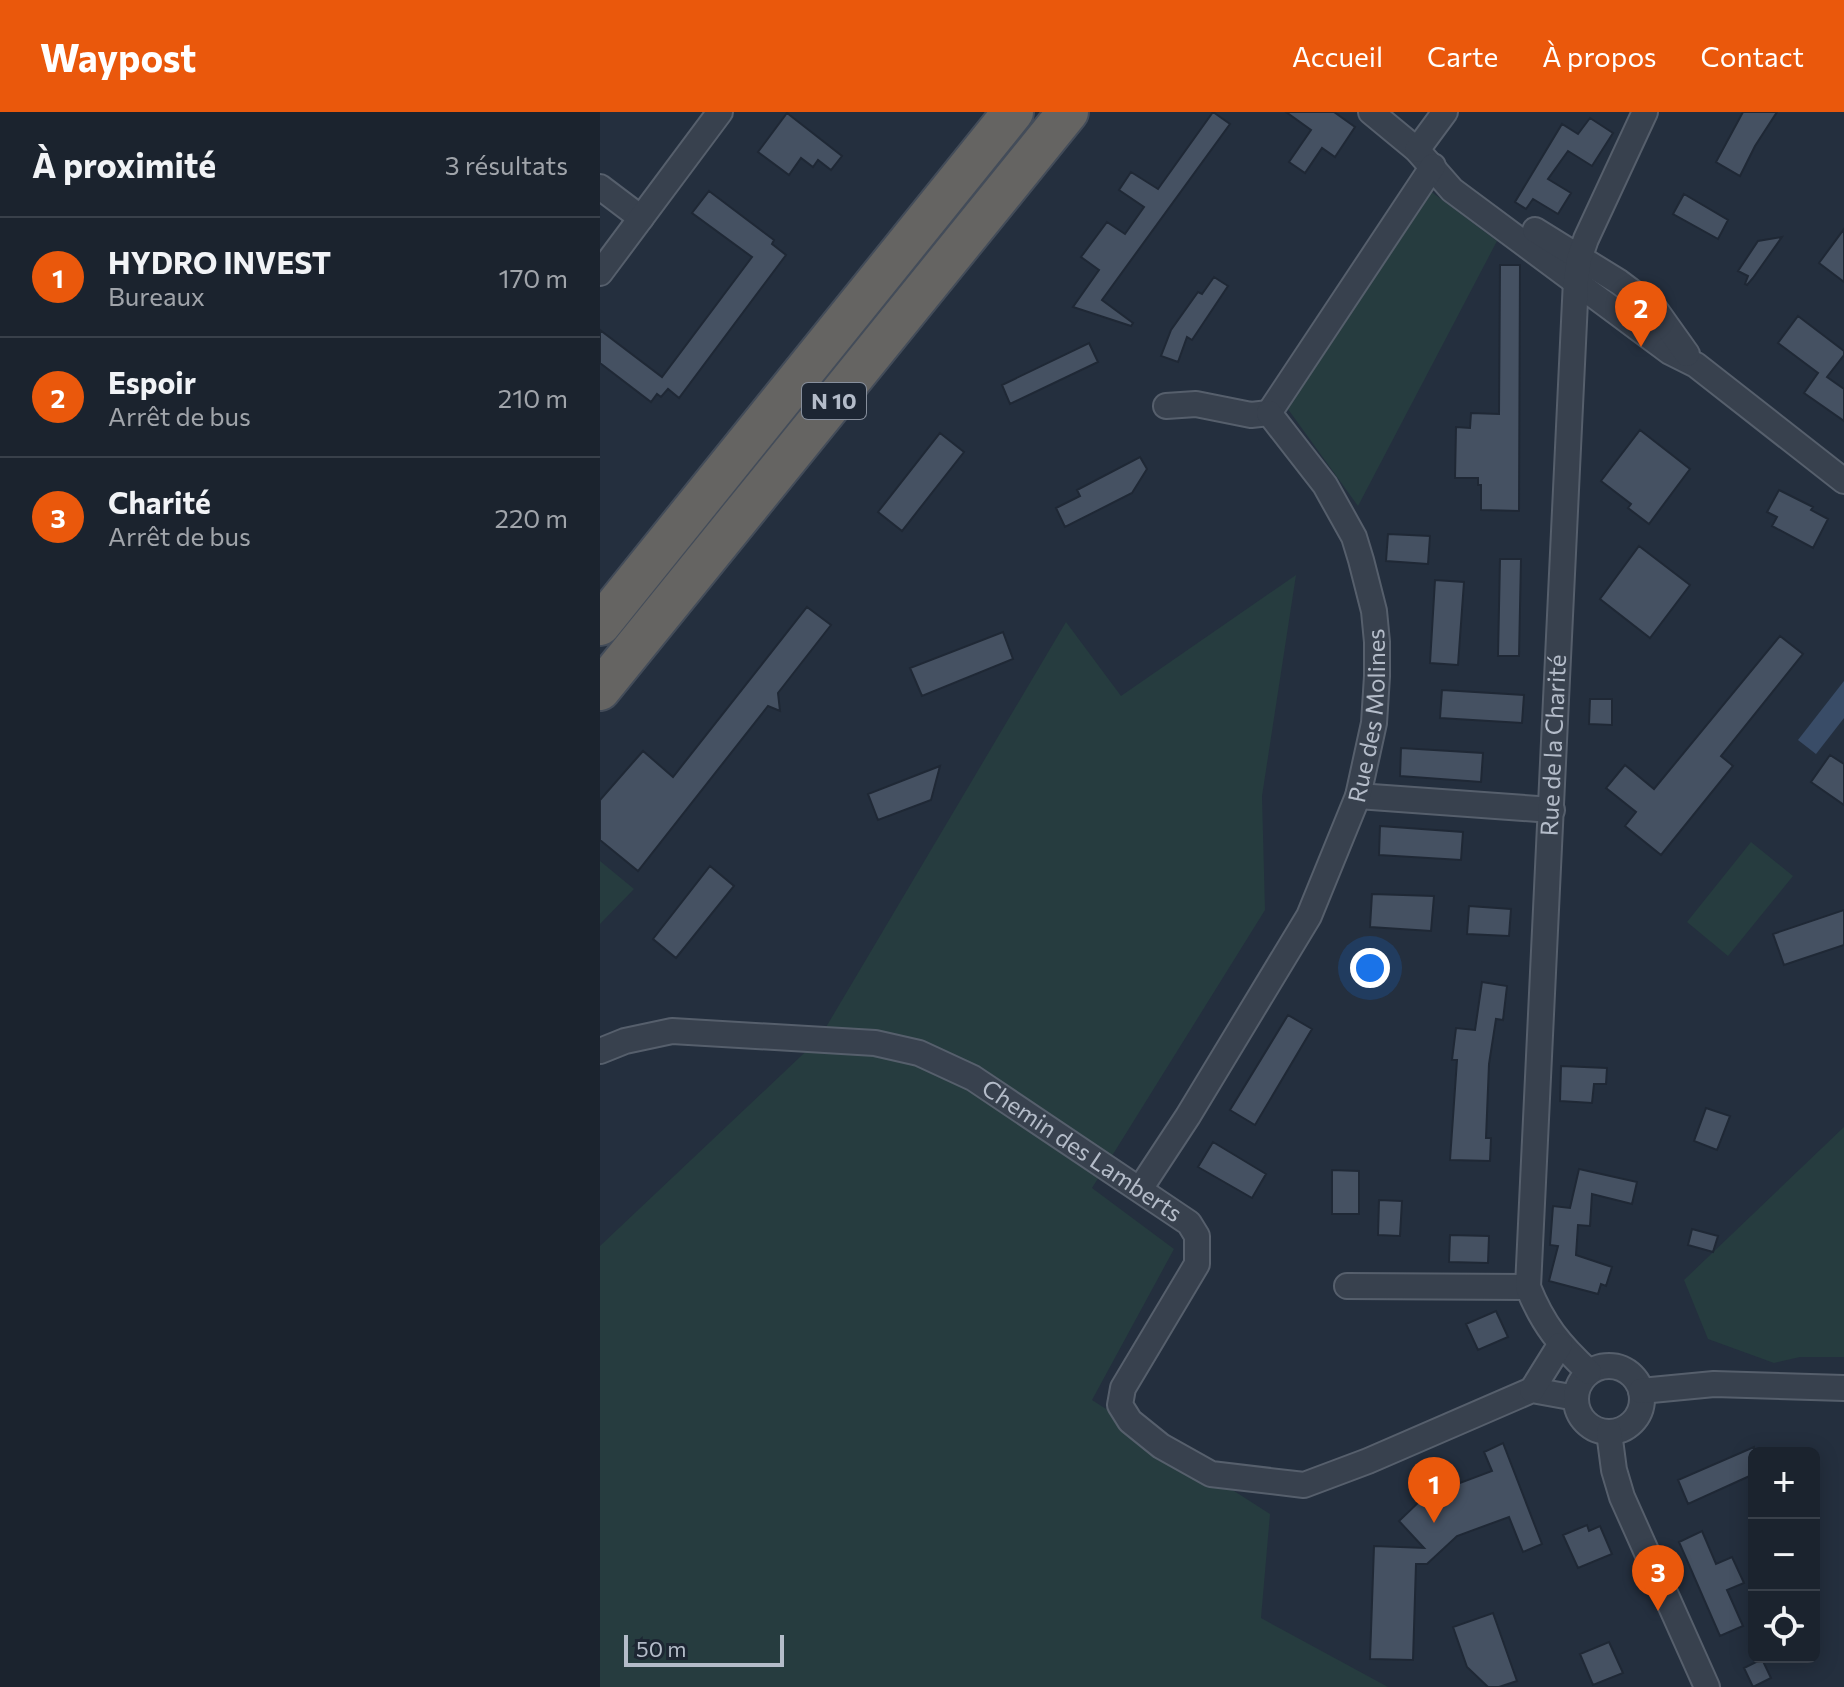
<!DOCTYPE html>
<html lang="fr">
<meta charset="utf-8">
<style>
:root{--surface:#1b232e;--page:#242b36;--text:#f1f3f6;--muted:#a0a4aa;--line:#39404a;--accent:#ea580c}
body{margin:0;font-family:Commissioner,sans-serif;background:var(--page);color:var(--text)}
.controls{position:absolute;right:24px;bottom:24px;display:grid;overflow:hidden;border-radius:12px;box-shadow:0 4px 20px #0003}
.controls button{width:72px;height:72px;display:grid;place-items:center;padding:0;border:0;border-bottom:2px solid var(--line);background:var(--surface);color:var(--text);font:40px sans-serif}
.scale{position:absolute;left:24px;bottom:20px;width:160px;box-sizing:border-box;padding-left:8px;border:4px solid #b4bcc9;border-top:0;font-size:22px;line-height:28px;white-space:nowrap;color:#b4bcc9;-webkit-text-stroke:6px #1d2633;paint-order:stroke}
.you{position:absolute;left:770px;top:856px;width:28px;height:28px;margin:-20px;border:6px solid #fff;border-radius:50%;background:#1a73e8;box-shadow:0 0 0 12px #1a73e833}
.badge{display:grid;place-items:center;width:52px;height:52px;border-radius:50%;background:var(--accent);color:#fff;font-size:26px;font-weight:700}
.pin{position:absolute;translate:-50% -66px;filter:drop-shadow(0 2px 4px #0008)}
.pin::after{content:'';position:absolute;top:42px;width:28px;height:24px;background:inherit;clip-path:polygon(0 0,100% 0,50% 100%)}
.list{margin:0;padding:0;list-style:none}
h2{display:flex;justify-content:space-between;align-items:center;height:104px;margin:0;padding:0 32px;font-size:34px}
h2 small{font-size:26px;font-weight:400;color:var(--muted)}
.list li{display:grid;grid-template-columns:52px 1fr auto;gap:24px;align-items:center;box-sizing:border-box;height:120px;padding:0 32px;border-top:2px solid var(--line)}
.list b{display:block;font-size:30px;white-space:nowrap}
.list p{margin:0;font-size:26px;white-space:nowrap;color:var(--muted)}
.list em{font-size:26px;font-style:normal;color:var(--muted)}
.icon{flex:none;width:44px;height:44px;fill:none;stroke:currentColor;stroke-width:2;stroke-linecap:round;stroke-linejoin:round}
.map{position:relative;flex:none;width:1244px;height:1575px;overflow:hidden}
header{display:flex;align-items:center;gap:48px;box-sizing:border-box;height:112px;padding:0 40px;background:var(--accent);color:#fff}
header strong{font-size:38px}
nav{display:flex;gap:44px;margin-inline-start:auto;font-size:28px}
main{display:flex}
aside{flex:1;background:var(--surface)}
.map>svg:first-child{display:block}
.green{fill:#263c3f}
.water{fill:#394c67}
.building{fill:#455162;stroke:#1f2835;stroke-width:2}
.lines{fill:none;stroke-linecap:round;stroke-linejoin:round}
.minor-casing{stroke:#565f6c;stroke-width:28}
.trunk-casing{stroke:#434c59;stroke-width:44}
.minor{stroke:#38414e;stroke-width:24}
.trunk{stroke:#656462;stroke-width:40}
.labels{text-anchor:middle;stroke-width:7;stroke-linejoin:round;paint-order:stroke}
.shield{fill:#1d2633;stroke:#878f9c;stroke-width:2}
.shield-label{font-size:22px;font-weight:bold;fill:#b4bcc9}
.street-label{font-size:24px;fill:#b4bcc9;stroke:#1d2633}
</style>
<header>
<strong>Waypost</strong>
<nav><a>Accueil</a><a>Carte</a><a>À propos</a><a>Contact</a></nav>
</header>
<main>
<aside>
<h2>À proximité<small>3 résultats</small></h2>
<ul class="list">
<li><span class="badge">1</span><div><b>HYDRO INVEST</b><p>Bureaux</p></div><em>170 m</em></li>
<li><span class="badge">2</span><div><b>Espoir</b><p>Arrêt de bus</p></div><em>210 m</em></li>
<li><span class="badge">3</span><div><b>Charité</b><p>Arrêt de bus</p></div><em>220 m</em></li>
</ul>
</aside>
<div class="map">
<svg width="1244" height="1575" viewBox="0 0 1244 1575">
<rect width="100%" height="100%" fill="#242f3e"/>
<!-- green -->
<path class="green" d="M829 78 897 129 758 394 685 293Z
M696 463 662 684 665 798 492 1076 574 1137 492 1288 670 1402 661 1506 788 1575H0V1134L219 927 466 510 521 584Z
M1151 730 1193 764 1128 844 1087 810Z
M0 749 34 777 0 812Z
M1244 1015V1245H1200L1174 1251 1108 1227 1084 1168Z"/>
<!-- water -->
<path class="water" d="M1244 569V606L1216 642 1198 628Z"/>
<!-- building -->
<path class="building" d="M613 0 630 12 502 188 533 211 531 214 473 195 499 158 481 145 507 110 525 122 544 95 519 78 531 60 558 77Z
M686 0H734L755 15 735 45 722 36 705 61 689 50 711 18Z
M1143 0H1177L1155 34 1140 64 1116 50Z
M187 1 242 44 231 58 218 48 213 55 201 46 189 63 158 40Z
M990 6 1013 21 992 54 968 39 948 67 971 81 958 102 933 87 926 97 915 90 962 12 978 22Z
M109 79 174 128 172 132 186 143 79 286 68 277 61 285 57 282 51 290 0 251V218L62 265 152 145 92 101Z
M1084 82 1128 108 1118 127 1073 102Z
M1244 117V170L1219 151Z
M1182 125 1153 166 1147 173 1145 172 1148 164 1138 159 1158 129Z
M900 153H920L919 399 881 398V373H878V366H855L856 315 870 316 871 301 899 302Z
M614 165 628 174 592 228 587 225 578 250 561 244 571 218 598 180 602 182Z
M1198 204 1244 239V243L1227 265 1244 277V309L1204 281 1218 261 1178 231Z
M489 231 498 250 410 292 402 273Z
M1040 318 1090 357 1049 412 1028 396 1031 392 1001 369Z
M340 321 364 340 302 419 278 400Z
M540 345 547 357 532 381 465 415 456 396 480 384 477 378Z
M1179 378 1213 395 1211 398 1228 407 1213 436 1172 414 1177 405 1167 400Z
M788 422 830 424 828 452 786 449Z
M1039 434 1090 473 1050 526 1000 487Z
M900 447H921L919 544H898Z
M835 468 864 470 858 553 830 551Z
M207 495 231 513 178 581 180 599 168 594 38 759 0 728V688L43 639 73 665Z
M403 520 413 547 322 584 310 556Z
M1180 524 1203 542 1121 644 1133 654 1061 743 1025 714 1036 700 1006 676 1025 653 1054 677Z
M842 578 924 583 922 611 840 606Z
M990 587H1012V613L989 612Z
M801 636 883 641 881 670 800 664Z
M1230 643 1244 652V693L1211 670Z
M340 654 331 688 278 708 268 682Z
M780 714 863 720 861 748 779 743Z
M110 754 134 774 76 846 53 827Z
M772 782 834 784 831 819 770 815Z
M869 794 911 797 909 824 867 822Z
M1244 798V833L1184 853 1173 822Z
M882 870 907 874 903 908 896 907 889 952 886 1026H891L890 1049 850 1048 857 948H852L856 916 875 918Z
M688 903 712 917 655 1013 630 998Z
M961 954 1007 956 1006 972H994L992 991 960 989Z
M1106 996 1130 1004 1117 1038 1094 1029Z
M613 1030 666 1062 652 1086 598 1055Z
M979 1057 1037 1070 1032 1092 992 1082 990 1114 978 1113 976 1143 1012 1155 1006 1174 1001 1172 998 1182 949 1169 958 1134 950 1133 953 1094 970 1096Z
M732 1058 759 1059V1102H732Z
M779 1088 802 1089 800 1124 778 1123Z
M1092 1117 1118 1124 1113 1140 1088 1133Z
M850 1123 889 1124 888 1151 849 1150Z
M896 1199 908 1225 878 1238 866 1212Z
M903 1331 942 1432 923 1440 909 1405 857 1424 827 1452H816L813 1548 770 1547 774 1434 824 1436 799 1409 825 1384 892 1359 884 1340Z
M1154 1335V1362L1088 1392 1078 1368Z
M987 1413 989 1419 1000 1414 1012 1442 978 1456 963 1423Z
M1102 1419 1116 1452 1132 1445 1144 1471 1127 1478 1143 1514 1120 1524 1079 1430Z
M893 1501 917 1569 899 1575H888L867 1555 853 1515Z
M1009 1530 1023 1561 993 1573 980 1542Z
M1162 1547 1171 1566 1153 1575 1144 1556Z"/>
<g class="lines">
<defs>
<g id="minor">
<path d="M771 0 817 38 852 78 1070 240 1096 253 1244 369"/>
<path d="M817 38 845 0"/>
<path d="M0 75 41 106"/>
<path d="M935 118 1019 170 1055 197 1087 242"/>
<path d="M0 161 120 0"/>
<path d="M566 294 596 292 651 303 669 301"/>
<path d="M669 301 833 54"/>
<path d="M758 684 952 698"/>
<path id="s1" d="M0 939 25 929 72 919 275 931 319 941 373 966 589 1111 597 1124V1152L523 1276 520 1293 530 1309 561 1334 611 1362 704 1373 768 1349 932 1278 976 1286"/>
<path id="s2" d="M540 1077 588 1004 709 804 758 684 774 611 777 564V530L774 499 761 448 754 425 725 373 669 301"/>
<path d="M747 1174 928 1175"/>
<circle cx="1009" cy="1287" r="33"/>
<path id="s3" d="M989 1260C960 1233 943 1213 928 1175L976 168 979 147 986 127 1045 0"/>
<path d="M932 1278 960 1233"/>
<path d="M1041 1279 1114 1272 1244 1276"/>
<path d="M1009 1320 1014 1358 1022 1385 1107 1575"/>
</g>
<path id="trunk" d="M0 513 413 0
M0 578 468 0"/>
</defs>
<!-- minor casing -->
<use href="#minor" class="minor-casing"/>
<!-- trunk casing -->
<use href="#trunk" class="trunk-casing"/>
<!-- minor -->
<use href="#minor" class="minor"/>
<!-- trunk -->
<use href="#trunk" class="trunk"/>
</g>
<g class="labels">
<!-- shield labels -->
<rect class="shield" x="202" y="271" width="64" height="36" rx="6"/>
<g class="shield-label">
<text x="234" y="297">N 10</text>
</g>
<!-- street labels -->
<g class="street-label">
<text dy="8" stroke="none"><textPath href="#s2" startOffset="532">Rue des Molines</textPath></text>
<text dy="8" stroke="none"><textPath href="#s3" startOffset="648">Rue de la Charité</textPath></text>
<text dy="8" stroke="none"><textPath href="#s1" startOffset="514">Chemin des Lamberts</textPath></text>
</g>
</g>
</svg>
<div class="controls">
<button>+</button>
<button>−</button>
<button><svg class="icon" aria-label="locate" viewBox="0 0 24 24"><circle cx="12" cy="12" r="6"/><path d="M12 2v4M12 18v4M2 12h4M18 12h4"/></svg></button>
</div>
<div class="scale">50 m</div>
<div class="you"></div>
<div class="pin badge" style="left:834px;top:1411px">1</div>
<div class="pin badge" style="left:1041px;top:235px">2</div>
<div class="pin badge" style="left:1058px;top:1499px">3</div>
</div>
</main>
